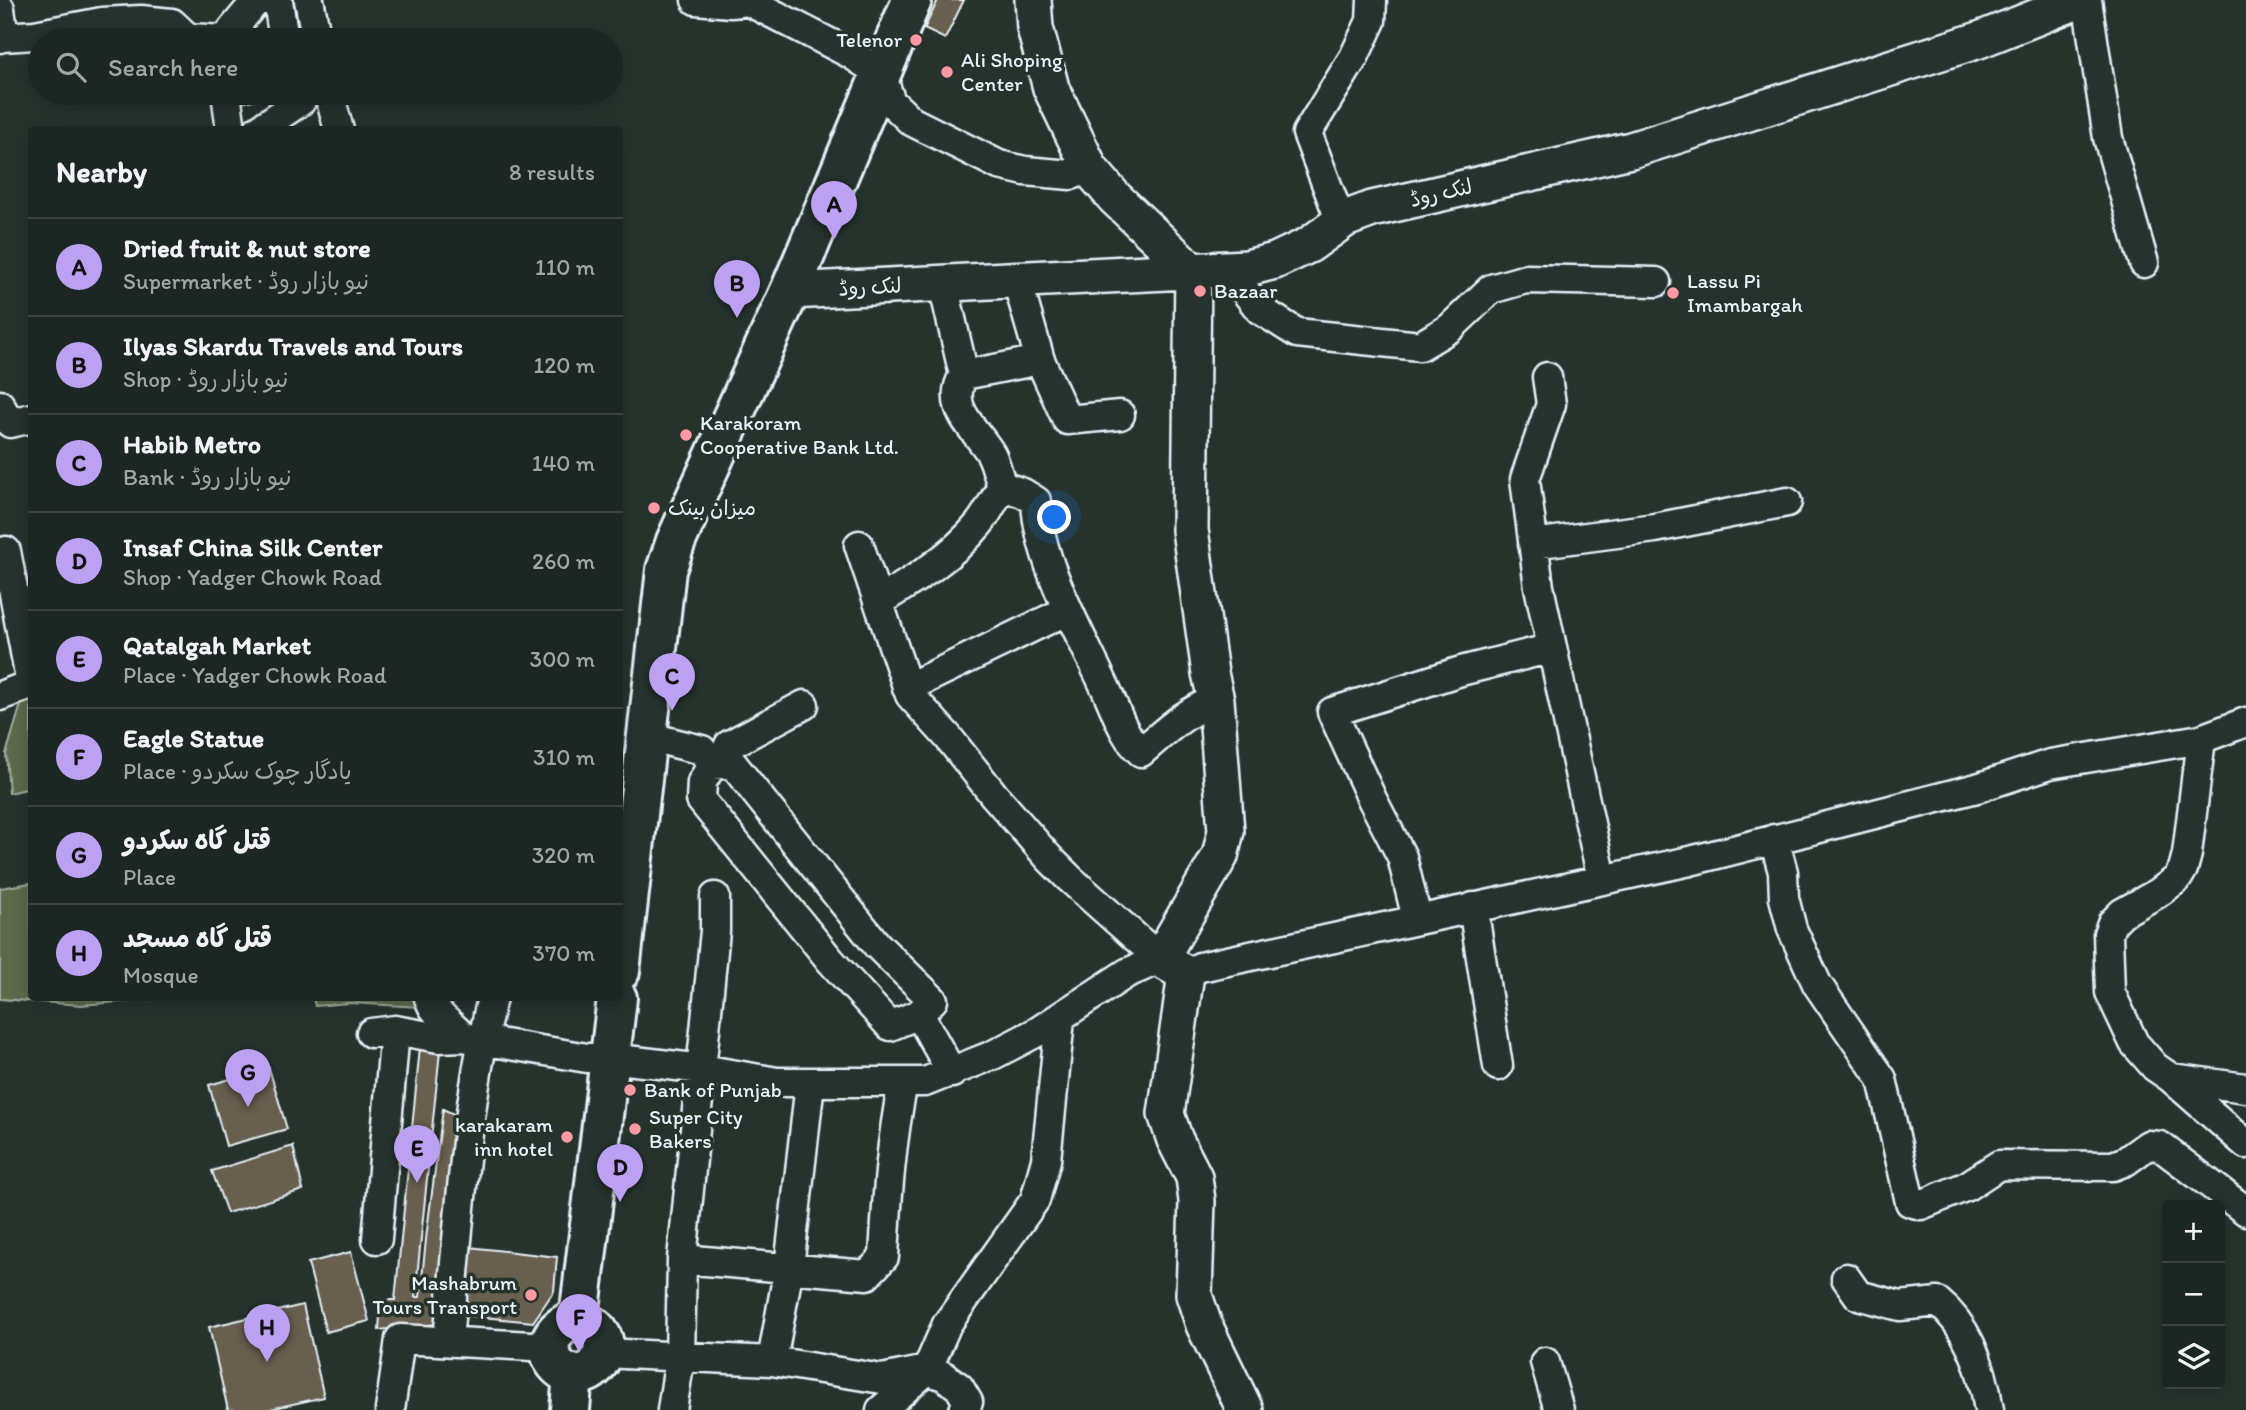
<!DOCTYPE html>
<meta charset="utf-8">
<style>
:root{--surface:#1c2622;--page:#29322f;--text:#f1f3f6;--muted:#a0a5a5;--line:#3a4340;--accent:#bca0f2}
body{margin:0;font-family:Itim,"Playpen Sans Arabic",sans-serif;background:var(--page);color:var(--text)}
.controls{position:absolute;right:21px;bottom:21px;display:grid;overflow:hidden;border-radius:7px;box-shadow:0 4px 18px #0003}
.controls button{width:63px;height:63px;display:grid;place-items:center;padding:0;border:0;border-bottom:2px solid var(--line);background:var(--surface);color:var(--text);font:35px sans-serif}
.you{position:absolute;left:1055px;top:518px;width:24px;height:24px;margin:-18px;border:5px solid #fff;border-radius:50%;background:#1a73e8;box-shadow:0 0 0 10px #1a73e833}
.badge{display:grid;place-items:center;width:46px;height:46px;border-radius:50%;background:var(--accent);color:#111;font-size:23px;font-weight:700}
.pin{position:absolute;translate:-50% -58px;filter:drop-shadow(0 2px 4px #0008)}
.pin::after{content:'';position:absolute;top:37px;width:24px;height:21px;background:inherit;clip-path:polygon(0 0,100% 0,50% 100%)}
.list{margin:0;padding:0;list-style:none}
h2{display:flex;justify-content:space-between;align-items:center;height:91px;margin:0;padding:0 28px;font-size:30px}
h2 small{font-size:23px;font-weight:400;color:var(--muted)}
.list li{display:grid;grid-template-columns:46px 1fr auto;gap:21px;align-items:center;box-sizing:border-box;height:98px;padding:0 28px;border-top:2px solid var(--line)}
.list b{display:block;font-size:26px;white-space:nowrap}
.list p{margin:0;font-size:23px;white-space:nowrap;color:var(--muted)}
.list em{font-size:23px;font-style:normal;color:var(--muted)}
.icon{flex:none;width:38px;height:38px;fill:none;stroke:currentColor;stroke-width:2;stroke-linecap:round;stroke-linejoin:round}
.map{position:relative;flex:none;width:2246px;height:1410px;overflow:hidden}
.search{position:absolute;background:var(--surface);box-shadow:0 4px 18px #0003;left:28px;top:28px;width:595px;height:77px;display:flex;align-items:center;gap:18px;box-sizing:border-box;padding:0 24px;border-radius:38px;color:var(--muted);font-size:26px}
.panel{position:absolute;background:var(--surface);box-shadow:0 4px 18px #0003;left:28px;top:126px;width:595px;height:875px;border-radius:7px}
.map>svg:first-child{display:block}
.green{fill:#5b6b4c;stroke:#a2aea2;stroke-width:2}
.building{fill:#675f50;stroke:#e8f1f8;stroke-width:2}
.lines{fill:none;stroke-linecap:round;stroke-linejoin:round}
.minor-casing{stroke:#e8f1f8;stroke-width:33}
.major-casing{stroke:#e8f1f8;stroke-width:40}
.highway-casing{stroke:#e8f1f8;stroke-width:44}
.minor{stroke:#26332d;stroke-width:28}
.major{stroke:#26332d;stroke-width:35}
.highway{stroke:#26332d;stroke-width:38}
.poi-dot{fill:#ff9aa2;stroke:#26332d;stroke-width:2.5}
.labels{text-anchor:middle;stroke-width:7;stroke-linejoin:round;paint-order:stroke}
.poi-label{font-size:21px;fill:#e8f1f8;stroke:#26332d;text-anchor:start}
.street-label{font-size:21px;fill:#e8f1f8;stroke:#26332d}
</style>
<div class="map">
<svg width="2246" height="1410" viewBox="0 0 2246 1410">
<rect width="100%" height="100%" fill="#26332d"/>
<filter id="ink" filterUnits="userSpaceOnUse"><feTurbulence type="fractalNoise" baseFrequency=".0143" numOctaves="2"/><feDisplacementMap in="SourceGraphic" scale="14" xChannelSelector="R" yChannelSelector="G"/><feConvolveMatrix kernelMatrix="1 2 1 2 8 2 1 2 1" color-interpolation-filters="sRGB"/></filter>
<g filter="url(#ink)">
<!-- green -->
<path class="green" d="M31 697V788L9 793 6 754 22 701Z
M31 883 32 998 156 999 81 1005 0 999V888Z
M313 998H419L420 1007 349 1003 315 1006Z"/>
<!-- building -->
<path class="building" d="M938 0H964L945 39 924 29Z
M236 93H284L239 103Z
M421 1037 441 1041 415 1297H420L427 1230 443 1109 460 1117 437 1324 379 1330 381 1300H395Z
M269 1068 287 1129 226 1146 209 1085Z
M293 1146 303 1190 227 1213 212 1171Z
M469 1247 557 1257 554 1291 533 1322 461 1315Z
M351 1252 369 1321 326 1332 308 1263Z
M303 1305 324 1397 266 1410H228L209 1327Z"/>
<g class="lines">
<defs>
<path id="minor" d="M266 0 278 1 284 40
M309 0 317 40
M696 0 731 3 748 1 851 54 881 74 891 102 911 121 999 165 1025 171 1071 175 1090 169
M2087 0 2108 138 2144 263
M0 9 3 30 0 38
M2 37 35 35 102 22 141 20 172 23 188 38 227 40
M227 40 232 30 257 0
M226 93 231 130
M329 93 339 130
M258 130 301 101 299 93
M1341 222 1307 133 1354 57 1371 21 1372 0
M1228 269 1259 309 1297 333 1420 346 1450 328 1491 289 1526 279 1656 282
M943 284 964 375 1040 360 1017 280
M1040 360 1067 420 1120 415
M1547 377 1551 404 1525 479 1539 587 1602 879
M0 405 10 423 32 418
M1002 486 1023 493 1036 501C1038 561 1080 633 1105 687 1116 709 1122 735 1141 752 1166 731 1186 711 1216 700
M1533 544 1655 528 1787 502
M6 551 31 684
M878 602C914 580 952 557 979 524 988 513 995 498 1002 486 998 476 996 463 991 454 976 428 944 408 964 375
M907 688 1068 610
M0 696 32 684
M646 736 702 750 712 765 702 782 701 800 830 960 890 1026 919 1014 952 1073
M2201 739 2187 854 2183 869 2177 879 2158 893 2122 913 2112 923 2108 934 2110 992 2134 1043 2155 1067 2171 1078 2246 1144
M732 763 725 755 729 745 804 705
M712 765 732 763 877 945 933 1000 919 1014
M1774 839 1783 872 1784 898 1792 929 1817 984 1882 1079 1910 1202 1921 1205 1967 1186 1999 1165 2113 1166 2126 1161 2148 1145 2160 1146 2246 1211
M1473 907 1498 1066
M1417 919 1402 857 1372 799 1332 712 1461 671 1552 648
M1186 974 1200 967 1690 861 1977 788 2050 764 2201 739 2246 722
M429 998C433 1014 452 1024 463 1037
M371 1033 395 1030 439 1038 463 1037 587 1058H610L702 1069 777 1082H925L993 1055 1037 1032 1127 973 1160 959 1069 878 1049 858 994 795 948 737 910 695 859 545
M2171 1078 2246 1088
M377 1239 395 1030
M682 1259 867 1275 884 1257C887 1198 891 1141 903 1083
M1846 1278 1858 1295 1900 1306 1938 1302C1970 1328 1983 1370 1989 1410
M448 1340C459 1226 465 1110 492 998
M603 1353 772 1361 882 1379 927 1370 944 1376 959 1387 968 1402 964 1410
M772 1361 789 1267 810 1083
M1545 1362 1559 1410
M390 1410 400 1339 550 1347
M672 1410 680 1358 682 1259 715 931V897
M881 1410 927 1370 947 1324 1035 1200 1046 1160 1060 1019"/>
<path id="major" d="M1033 0 1035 28 1051 88 1090 169 1115 198 1193 272 1190 530 1210 673 1216 700 1226 831 1220 856 1160 959 1186 974 1166 1114 1175 1140 1194 1177 1197 1201 1194 1295 1204 1325 1245 1410
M790 291 1247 268 1275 261 1309 245 1345 219 1372 209 1631 150 1979 40 2080 0"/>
<path id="highway" d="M620 971 666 570 676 541 790 291 912 0
M579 1318 617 998
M579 1318C591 1324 602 1330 604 1345 604 1352 602 1359 597 1365 568 1398 517 1338 579 1318Z
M570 1410 573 1374"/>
</defs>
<!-- minor casing -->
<use href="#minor" class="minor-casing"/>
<!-- major casing -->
<use href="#major" class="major-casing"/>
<!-- highway casing -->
<use href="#highway" class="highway-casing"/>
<!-- minor -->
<use href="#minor" class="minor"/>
<!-- major -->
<use href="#major" class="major"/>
<!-- highway -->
<use href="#highway" class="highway"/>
</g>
</g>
<!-- markers -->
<g class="poi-dot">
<circle cx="916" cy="40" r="7"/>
<circle cx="947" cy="72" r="7"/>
<circle cx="1200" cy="291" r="7"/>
<circle cx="1673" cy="293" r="7"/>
<circle cx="686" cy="435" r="7"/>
<circle cx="654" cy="508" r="7"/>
<circle cx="630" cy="1090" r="7"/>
<circle cx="635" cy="1129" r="7"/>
<circle cx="567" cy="1137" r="7"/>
<circle cx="531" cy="1295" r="7"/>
</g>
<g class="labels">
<!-- poi labels -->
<g class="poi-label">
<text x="902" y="47" text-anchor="end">Telenor</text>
<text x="961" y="67">Ali Shoping<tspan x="961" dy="24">Center</tspan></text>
<text x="1687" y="288">Lassu Pi<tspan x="1687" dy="24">Imambargah</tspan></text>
<text x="1214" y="298">Bazaar</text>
<text x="700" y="430">Karakoram<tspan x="700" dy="24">Cooperative Bank Ltd.</tspan></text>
<text x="668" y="515">میزان بینک</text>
<text x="644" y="1097">Bank of Punjab</text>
<text x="649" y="1124">Super City<tspan x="649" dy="24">Bakers</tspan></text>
<text x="553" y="1132" text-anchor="end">karakaram<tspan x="553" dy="24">inn hotel</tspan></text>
<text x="517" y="1290" text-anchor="end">Mashabrum<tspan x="517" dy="24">Tours Transport</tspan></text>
</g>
<!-- street labels -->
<g class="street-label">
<text transform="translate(1441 193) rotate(-13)" y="7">لنک روڈ</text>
<text transform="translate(870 287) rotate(-3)" y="7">لنک روڈ</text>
</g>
</g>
</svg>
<div class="controls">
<button>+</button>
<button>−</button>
<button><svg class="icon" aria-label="layers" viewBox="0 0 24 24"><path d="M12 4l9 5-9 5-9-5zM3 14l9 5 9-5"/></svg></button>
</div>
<div class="you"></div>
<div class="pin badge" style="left:834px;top:239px">A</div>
<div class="pin badge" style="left:737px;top:318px">B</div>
<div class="pin badge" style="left:672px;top:711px">C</div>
<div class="pin badge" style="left:620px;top:1202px">D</div>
<div class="pin badge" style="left:417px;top:1183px">E</div>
<div class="pin badge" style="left:579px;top:1352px">F</div>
<div class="pin badge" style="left:248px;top:1107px">G</div>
<div class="pin badge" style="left:267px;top:1362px">H</div>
<div class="search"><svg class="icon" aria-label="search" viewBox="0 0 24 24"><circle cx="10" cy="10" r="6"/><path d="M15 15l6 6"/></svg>Search here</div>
<section class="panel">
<h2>Nearby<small>8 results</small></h2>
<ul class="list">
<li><span class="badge">A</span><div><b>Dried fruit &amp; nut store</b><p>Supermarket · نیو بازار روڈ</p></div><em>110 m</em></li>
<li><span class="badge">B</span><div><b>Ilyas Skardu Travels and Tours</b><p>Shop · نیو بازار روڈ</p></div><em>120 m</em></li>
<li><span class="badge">C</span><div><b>Habib Metro</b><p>Bank · نیو بازار روڈ</p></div><em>140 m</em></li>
<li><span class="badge">D</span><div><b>Insaf China Silk Center</b><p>Shop · Yadger Chowk Road</p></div><em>260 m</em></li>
<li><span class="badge">E</span><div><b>Qatalgah Market</b><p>Place · Yadger Chowk Road</p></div><em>300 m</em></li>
<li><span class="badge">F</span><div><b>Eagle Statue</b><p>Place · یادگار چوک سکردو</p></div><em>310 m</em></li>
<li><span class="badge">G</span><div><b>قتل گاہ سکردو</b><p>Place</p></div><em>320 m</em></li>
<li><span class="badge">H</span><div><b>قتل گاہ مسجد</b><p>Mosque</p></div><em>370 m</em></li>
</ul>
</section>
</div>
